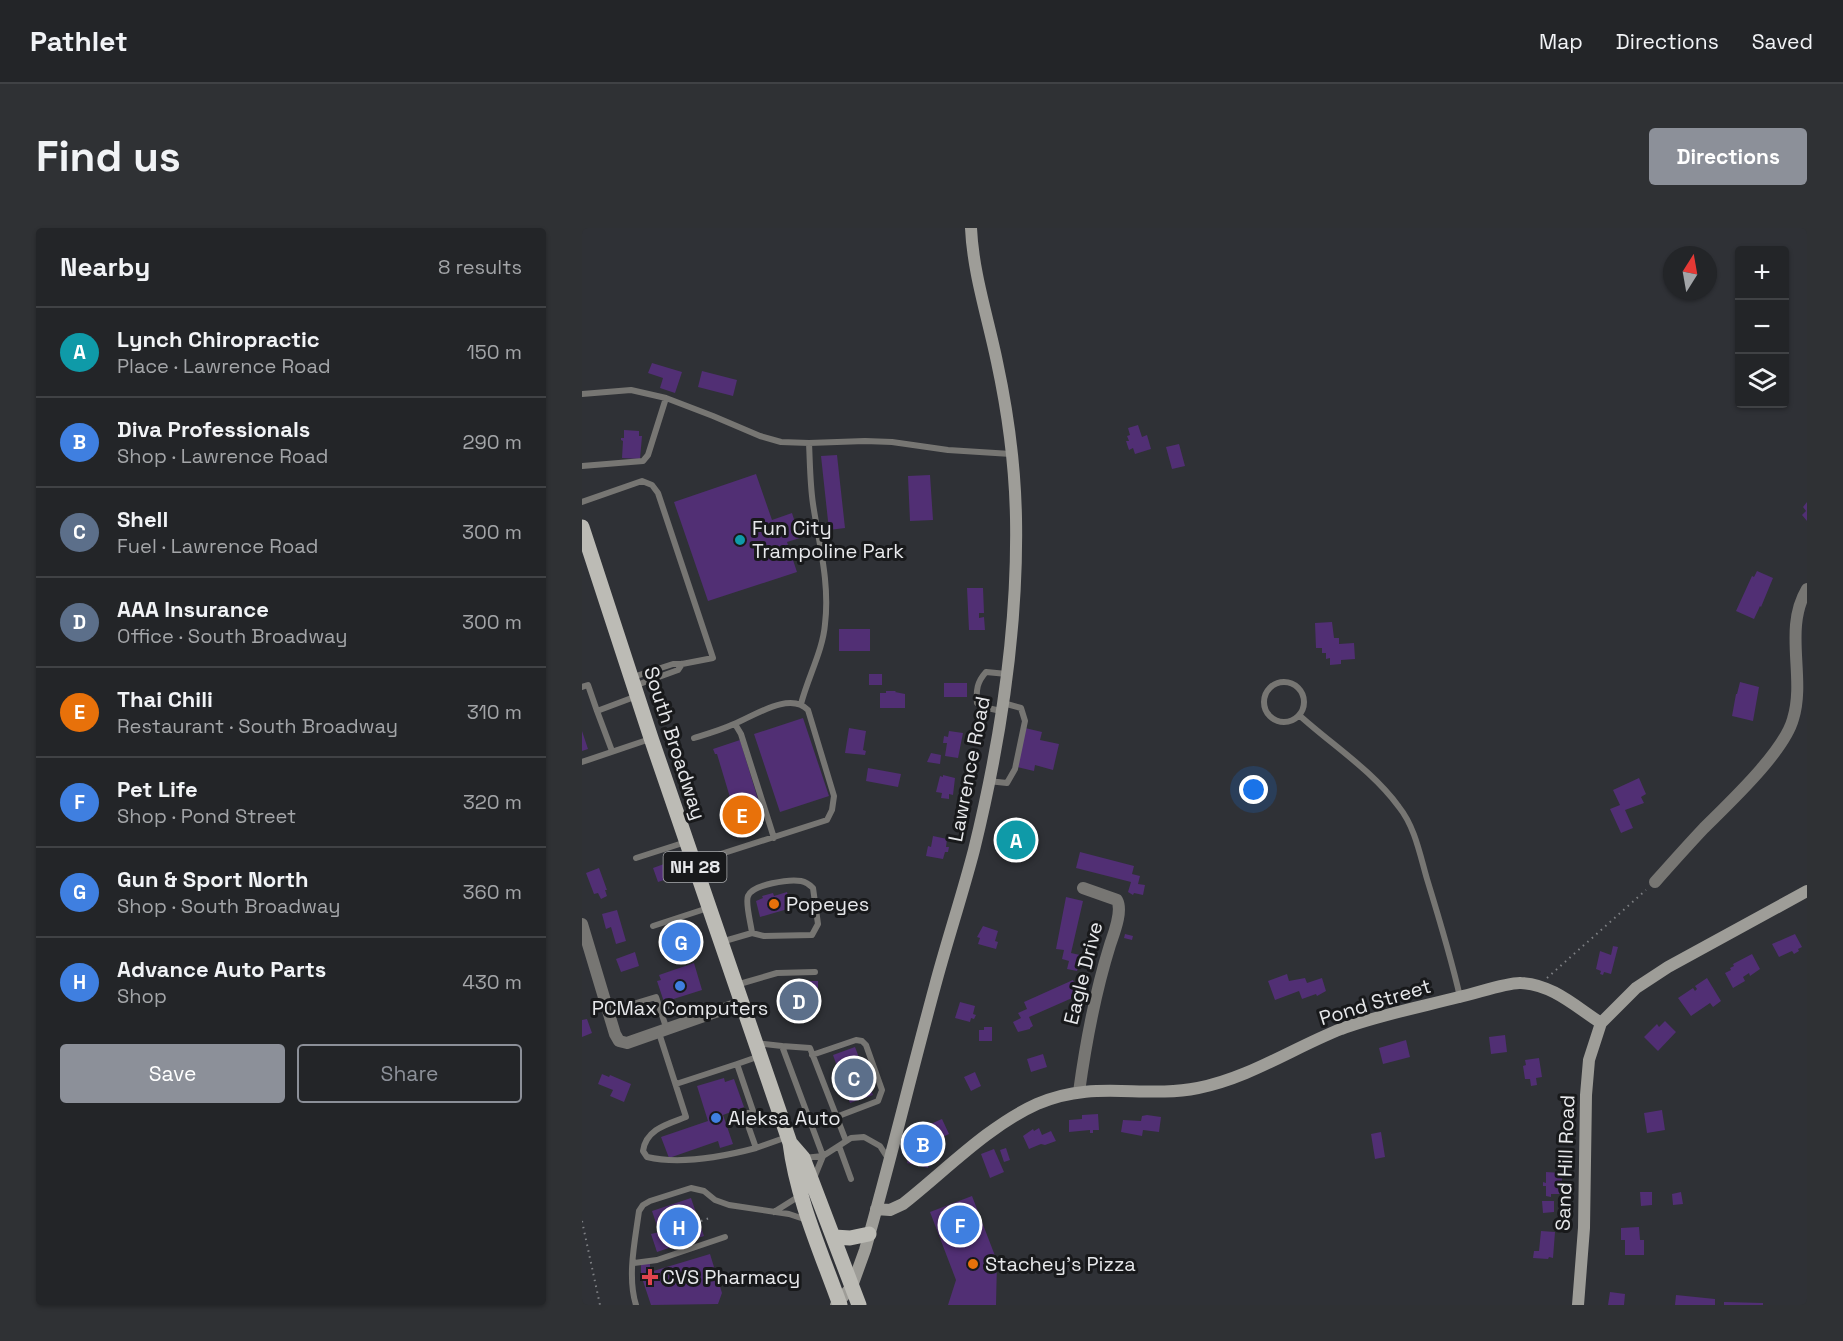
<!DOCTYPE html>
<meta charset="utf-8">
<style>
:root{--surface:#232528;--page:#2f3134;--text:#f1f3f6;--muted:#a3a5a8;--line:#404245;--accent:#8c9099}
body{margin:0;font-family:"Space Grotesk",sans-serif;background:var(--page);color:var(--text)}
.controls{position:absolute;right:18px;top:18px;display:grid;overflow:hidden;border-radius:6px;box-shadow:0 2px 4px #0004}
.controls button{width:54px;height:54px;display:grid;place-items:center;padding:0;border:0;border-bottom:2px solid var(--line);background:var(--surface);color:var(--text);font:30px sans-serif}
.compass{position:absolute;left:1081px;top:18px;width:54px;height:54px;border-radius:50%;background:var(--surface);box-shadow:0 2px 4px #0004;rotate:11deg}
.you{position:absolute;left:672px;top:562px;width:21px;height:21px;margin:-15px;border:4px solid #fff;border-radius:50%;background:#1a73e8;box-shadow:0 0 0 9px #1a73e833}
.badge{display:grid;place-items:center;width:39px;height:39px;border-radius:50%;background:var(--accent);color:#fff;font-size:20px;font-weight:700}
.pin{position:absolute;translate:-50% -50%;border:3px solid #fff;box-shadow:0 2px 6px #0006}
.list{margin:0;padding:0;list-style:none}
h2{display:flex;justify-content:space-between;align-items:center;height:78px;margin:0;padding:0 24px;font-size:26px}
h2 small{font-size:20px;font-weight:400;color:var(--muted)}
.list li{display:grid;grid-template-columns:39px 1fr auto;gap:18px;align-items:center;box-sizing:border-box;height:90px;padding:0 24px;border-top:2px solid var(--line)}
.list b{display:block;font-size:22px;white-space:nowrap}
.list p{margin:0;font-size:20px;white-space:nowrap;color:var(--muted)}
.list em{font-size:20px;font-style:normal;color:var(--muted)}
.actions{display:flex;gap:12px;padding:18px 24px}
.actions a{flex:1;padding:14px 0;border:2px solid var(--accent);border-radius:6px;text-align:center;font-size:21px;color:var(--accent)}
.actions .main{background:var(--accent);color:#fff}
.icon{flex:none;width:33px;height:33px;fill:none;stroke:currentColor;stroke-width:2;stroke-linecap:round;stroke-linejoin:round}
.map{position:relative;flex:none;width:1225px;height:1077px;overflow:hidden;border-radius:6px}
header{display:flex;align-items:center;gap:36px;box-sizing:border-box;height:84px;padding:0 30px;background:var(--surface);border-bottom:2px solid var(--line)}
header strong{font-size:28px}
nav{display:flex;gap:33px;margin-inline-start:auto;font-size:21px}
.intro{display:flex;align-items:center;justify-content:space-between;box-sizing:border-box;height:144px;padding:0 36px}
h1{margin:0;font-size:42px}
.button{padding:15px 27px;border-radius:6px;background:var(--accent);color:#fff;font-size:21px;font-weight:700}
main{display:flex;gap:36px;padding:0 36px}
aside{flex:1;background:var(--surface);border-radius:6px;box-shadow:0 2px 4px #0004}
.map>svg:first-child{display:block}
.building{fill:#512f74}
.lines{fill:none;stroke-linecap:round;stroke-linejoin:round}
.path{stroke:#7f8185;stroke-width:2;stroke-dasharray:1.5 4.5;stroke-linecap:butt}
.lane{stroke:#777673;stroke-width:6}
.street{stroke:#777673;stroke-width:12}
.secondary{stroke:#9e9d98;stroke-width:12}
.primary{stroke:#bcbbb5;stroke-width:15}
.culture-dot{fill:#0f9aa8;stroke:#18191b;stroke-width:2}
.food-dot{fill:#e8710a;stroke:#18191b;stroke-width:2}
.shop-dot{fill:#3f7fe0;stroke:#18191b;stroke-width:2}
.health-dot{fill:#e0444e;stroke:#18191b;stroke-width:2}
.labels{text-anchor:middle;stroke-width:6;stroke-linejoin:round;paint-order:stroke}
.shield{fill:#18191b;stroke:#a9aaad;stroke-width:1.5}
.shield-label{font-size:18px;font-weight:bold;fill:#e7e8eb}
.poi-label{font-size:20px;fill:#e7e8eb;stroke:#18191b;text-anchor:start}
.street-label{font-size:20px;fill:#e7e8eb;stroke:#18191b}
</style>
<header>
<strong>Pathlet</strong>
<nav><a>Map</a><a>Directions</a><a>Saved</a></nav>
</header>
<div class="intro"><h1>Find us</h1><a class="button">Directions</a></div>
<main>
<aside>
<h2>Nearby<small>8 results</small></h2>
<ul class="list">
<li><span class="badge" style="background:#0f9aa8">A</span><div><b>Lynch Chiropractic</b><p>Place · Lawrence Road</p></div><em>150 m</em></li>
<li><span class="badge" style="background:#3f7fe0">B</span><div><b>Diva Professionals</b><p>Shop · Lawrence Road</p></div><em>290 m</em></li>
<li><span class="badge" style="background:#5c6f8a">C</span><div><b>Shell</b><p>Fuel · Lawrence Road</p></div><em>300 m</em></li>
<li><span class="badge" style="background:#5c6f8a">D</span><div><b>AAA Insurance</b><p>Office · South Broadway</p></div><em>300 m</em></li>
<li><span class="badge" style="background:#e8710a">E</span><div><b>Thai Chili</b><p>Restaurant · South Broadway</p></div><em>310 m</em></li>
<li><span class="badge" style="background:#3f7fe0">F</span><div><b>Pet Life</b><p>Shop · Pond Street</p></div><em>320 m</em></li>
<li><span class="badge" style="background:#3f7fe0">G</span><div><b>Gun &amp; Sport North</b><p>Shop · South Broadway</p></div><em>360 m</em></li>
<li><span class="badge" style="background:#3f7fe0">H</span><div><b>Advance Auto Parts</b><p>Shop</p></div><em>430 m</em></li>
</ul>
<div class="actions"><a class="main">Save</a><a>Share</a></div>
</aside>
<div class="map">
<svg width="1225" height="1077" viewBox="0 0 1225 1077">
<rect width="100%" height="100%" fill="#2f3136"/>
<!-- building -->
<path class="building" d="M70 135 100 144 93 165 78 160 81 150 66 145Z
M120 143 155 152 151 168 116 159Z
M556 197 560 209 565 207 569 221 553 226 551 220 547 222 544 213H547L545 208 548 207 546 200Z
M42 202 57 203V208H60L58 231 40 230 41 213 39 212V210H42Z
M597 216 603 238 590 241 584 219Z
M255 227 263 300 247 302 239 228Z
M174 246 190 292 210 285 218 310 205 314 215 344 126 373 92 274Z
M348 247 351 292 328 293 326 248Z
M1225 274V293L1220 287 1224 283 1221 279Z
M1175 343 1191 350 1179 379 1178 378 1172 391 1154 383 1170 348 1172 349Z
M385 360H401L402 385H397V390L402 389 403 402H387Z
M750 394 752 410H757V416L772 415 773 431 759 432V436L748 437V430L744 431V425H740V420H734L733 395Z
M257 401H288V423H257Z
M287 446H300V457H287Z
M1158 454 1177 459 1171 493 1150 488 1154 466H1155Z
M362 455H385V469H362Z
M304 463H314L313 464 323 466V480H298V465H304Z
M221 490 247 568 198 584 172 506Z
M267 500 284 503 281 522 284 523 283 527 263 525Z
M443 500 460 504 458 512 477 516 471 542 453 537 452 543 435 539Z
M0 503 6 521 0 523Z
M367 503 381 505 376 530 363 528 365 515H361L362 508 366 509Z
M158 512 178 578 170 580 174 594 152 600 145 577 150 576 135 526H133L131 521Z
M349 525 359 527 358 536 345 534Z
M286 540 319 546 316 559 284 553Z
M361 547 373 550 371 567 367 566V571L359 570 360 565 354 564 358 548 361 549Z
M1057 550 1064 566 1059 569 1062 575 1043 582 1051 600 1039 605 1028 581 1038 577 1031 562Z
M428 596 443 600 442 604H446L438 634 420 630Z
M351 608 365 611 364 619H367L366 624H363L361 631 344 628 346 618 349 619Z
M498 624 552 638 550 646 558 648 556 656 563 657 561 667 552 665 551 667 546 664 549 654 494 640Z
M82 636 85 642 87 641 89 645 84 647 85 651 76 654 71 640Z
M17 640 25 662H23L25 668 19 671 16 665 12 666 4 645Z
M205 664 209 680 178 689 174 673 181 670 180 668 191 665 192 668Z
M484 669 501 673 489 725 498 727 497 731 500 732V736L497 735 495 743 485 741 487 733 480 731 482 722 474 721Z
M35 682 44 713 34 716 29 699 24 701 20 686Z
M401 698 416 703 413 713 416 714 414 721 396 716 398 710 395 709Z
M103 705 105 711 108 710 109 720 92 725 88 712 93 711 92 708Z
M543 706 551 708 550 712 542 710Z
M1213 706 1220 719 1216 721 1217 723 1212 726 1210 723 1197 729 1190 716Z
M1031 718 1036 719 1029 746 1022 744 1021 747 1018 746 1019 743 1014 741 1018 723 1029 727Z
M53 724 57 738 39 744 34 731Z
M1170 726 1178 741 1168 748 1167 745 1161 749 1163 753 1151 760 1143 745 1149 742 1148 740 1152 738 1151 736Z
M112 735 120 762 82 774 75 753 79 752 77 747Z
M705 746 707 753 723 750 725 755 740 750 744 763 735 768 734 766 720 771 717 763 693 772 686 753Z
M1125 750 1139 773 1131 779 1128 775 1109 788 1096 770 1111 760 1113 763 1115 761 1113 758Z
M491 752 497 767 447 789 451 798 448 800V801L436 804 431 794 439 790 436 785 445 781 442 774Z
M222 753H236V782L200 783V778H198L200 760H217Z
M378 774 393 778 391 786 394 787 392 791 389 790 388 794 373 790Z
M5 791 10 805 0 809V792Z
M1083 793 1094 804 1076 823 1062 809 1075 796 1077 799Z
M402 799H410V813H397V802H402Z
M923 807 925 824 909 826 907 809Z
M824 812 828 829 801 836 797 820Z
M273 819 291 867 268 875 251 827Z
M461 826 465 839 449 844 445 831Z
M957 830 960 849 954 850 955 857 949 858 948 851H943L941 838 944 837 943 832Z
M393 844 399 858 389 863 382 849Z
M20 846 27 849 28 847 49 856 42 874 28 868 31 862 16 856Z
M142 850 143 854 152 851 162 879 141 887 151 916 138 920 136 913 87 930 79 909 126 893 115 858Z
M1080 882 1083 902 1065 905 1062 885Z
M516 886 517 902H511V905H508V902L487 904V892L500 891V887Z
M565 887 579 889 577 904 561 902 560 908 539 904 541 892 559 893 560 888Z
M360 891 367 906 352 913 350 908 346 924 351 925 346 940 325 935 329 919 334 920 340 895 346 897Z
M457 900 460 907 469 903 474 913 463 917 459 916 447 921 441 908 451 901 452 903Z
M799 904 803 929 793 931 789 906Z
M424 920 428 932 422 934 418 922Z
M412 921 422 944 408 950 399 926Z
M964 944 980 945V953H985V959H980L979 966H969V969L964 968V958H961V954L964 955Z
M1058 964H1070V977L1059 978Z
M1099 964 1101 976 1091 977 1090 966Z
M390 968 415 1033 414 1077H366L374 1052 348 984Z
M109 970 122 1008 75 1024 69 1006 77 1004 70 983Z
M960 973H972V984L961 985Z
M1057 999 1058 1012H1062V1027H1043V1012H1039V1000Z
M959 1003 973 1004 971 1030 967 1029 966 1031 951 1030 952 1023H957Z
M128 1026 140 1065 136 1076 69 1077 59 1047V1036L68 1033V1044Z
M1028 1064 1043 1066 1042 1077H1026Z
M1094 1067 1133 1071V1077H1093Z
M1142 1074 1181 1075V1077H1142Z"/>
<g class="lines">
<!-- path -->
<path class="path" d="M965 750 1064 662
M86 780 95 777
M0 993 18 1077
M119 993 130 989"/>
<!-- lane -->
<path class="lane" d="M0 166 49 162 84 170 66 227 61 233 0 238
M84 170 131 188 178 208 199 214 227 215 283 213 310 214 366 222 429 226
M0 274 60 253 70 257 76 265 131 430 100 436H91L51 449
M682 474a20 20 0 1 1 40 0a20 20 0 1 1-40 0Z
M52 458 96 442 100 436
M0 459 6 457 15 483
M219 476C226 449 241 422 243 396 248 355 237 316 231 276 228 256 228 235 227 215
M419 483 401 479 395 475C394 462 395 454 404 444L425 446
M717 487C750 517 790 542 817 579 833 599 838 627 845 651 857 690 869 729 878 769
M153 496 159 506 192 610
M112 510C125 506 139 502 152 496 172 488 208 463 226 482L252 568 250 582 245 592 114 634
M30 523 15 483 55 468
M0 534 68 511
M406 553 425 555 433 541 443 493 439 480 421 475
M54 630 104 614
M71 698 126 680
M139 714 170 705 182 708 230 707 236 696 231 660C228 657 224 654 219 653 208 651 171 656 166 668 163 675 169 696 170 705
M154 757 195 745 233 744
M41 779 74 769 85 802
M77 805 104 889C86 896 64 901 61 923L65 929C99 937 140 929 174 920
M174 815 200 818 241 928 232 950
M200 818 228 820 264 913
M230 827 274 812 280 813 284 817 300 862 296 873 254 889
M178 828 155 836 171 883 162 886 174 920 205 909
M94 856 155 836
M257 918 269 951
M222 930 241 928 269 910 282 909 298 918 307 932
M192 984 219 967
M52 1035 75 1032 143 1009
M54 1077C45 1048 53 1013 57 983L61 977 68 973 109 960 122 963 133 972 147 977 207 986 225 992"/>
<!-- street -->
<path class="street" d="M1073 654C1089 636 1105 618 1122 600 1147 575 1202 524 1211 491 1224 449 1201 401 1225 361
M0 696 33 806 37 813 45 815 159 775
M497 864C504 813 513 765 528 717 532 705 541 683 535 672L501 660"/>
<!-- secondary -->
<path class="secondary" d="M294 981 308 982 321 976C363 943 406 898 455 876 512 851 560 871 616 860 667 850 711 820 759 801 797 787 838 779 877 769 893 766 925 754 939 755 970 756 994 779 1019 795
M254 1077 270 1058 283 1022C308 935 329 846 353 758 365 713 380 668 392 622 418 516 436 400 434 290 433 238 426 185 415 134 406 90 391 45 389 0
M996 1077 1002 1000 1004 867 1007 832 1019 795 1054 760 1086 739 1225 663"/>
<!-- primary -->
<path class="primary" d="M0 299 69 510 208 915C215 971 239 1024 258 1077
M208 915 221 930 277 1077
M252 1009 268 1010 287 1006"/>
</g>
<!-- markers -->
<circle class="culture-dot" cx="158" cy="312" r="6"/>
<g class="food-dot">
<circle cx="192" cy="676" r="6"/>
<circle cx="391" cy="1036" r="6"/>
</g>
<g class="shop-dot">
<circle cx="98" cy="758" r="6"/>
<circle cx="134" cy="890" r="6"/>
</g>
<path class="health-dot" d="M65 1040h6v6h6v6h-6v6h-6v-6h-6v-6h6z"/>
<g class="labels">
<!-- shield labels -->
<rect class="shield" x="81.5" y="624" width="63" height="30" rx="4.5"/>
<g class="shield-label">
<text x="113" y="645">NH 28</text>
</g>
<!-- poi labels -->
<g class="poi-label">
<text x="170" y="307">Fun City<tspan x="170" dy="23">Trampoline Park</tspan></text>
<text x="204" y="683">Popeyes</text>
<text x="98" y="787" text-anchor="middle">PCMax Computers</text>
<text x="146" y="897">Aleksa Auto</text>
<text x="403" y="1043">Stachey's Pizza</text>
<text x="80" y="1056">CVS Pharmacy</text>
</g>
<!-- street labels -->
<g class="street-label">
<text transform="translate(93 515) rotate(72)" y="7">South Broadway</text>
<text transform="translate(387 541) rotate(-79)" y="7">Lawrence Road</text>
<text transform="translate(501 745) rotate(-76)" y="7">Eagle Drive</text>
<text transform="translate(793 774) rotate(-17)" y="7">Pond Street</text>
<text transform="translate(983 935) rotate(-88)" y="7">Sand Hill Road</text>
</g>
</g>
</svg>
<div class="controls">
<button>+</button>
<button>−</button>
<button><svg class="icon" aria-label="layers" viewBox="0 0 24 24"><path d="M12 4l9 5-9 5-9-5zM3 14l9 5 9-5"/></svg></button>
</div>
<svg class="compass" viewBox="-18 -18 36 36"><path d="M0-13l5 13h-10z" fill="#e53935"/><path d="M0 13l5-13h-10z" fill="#a3a5a8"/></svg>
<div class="you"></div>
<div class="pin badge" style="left:434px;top:612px;background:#0f9aa8">A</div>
<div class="pin badge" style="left:341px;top:916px;background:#3f7fe0">B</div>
<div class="pin badge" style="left:272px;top:850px;background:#5c6f8a">C</div>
<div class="pin badge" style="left:217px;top:773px;background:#5c6f8a">D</div>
<div class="pin badge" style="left:160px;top:587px;background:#e8710a">E</div>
<div class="pin badge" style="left:378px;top:997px;background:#3f7fe0">F</div>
<div class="pin badge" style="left:99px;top:714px;background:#3f7fe0">G</div>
<div class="pin badge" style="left:97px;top:999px;background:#3f7fe0">H</div>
</div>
</main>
